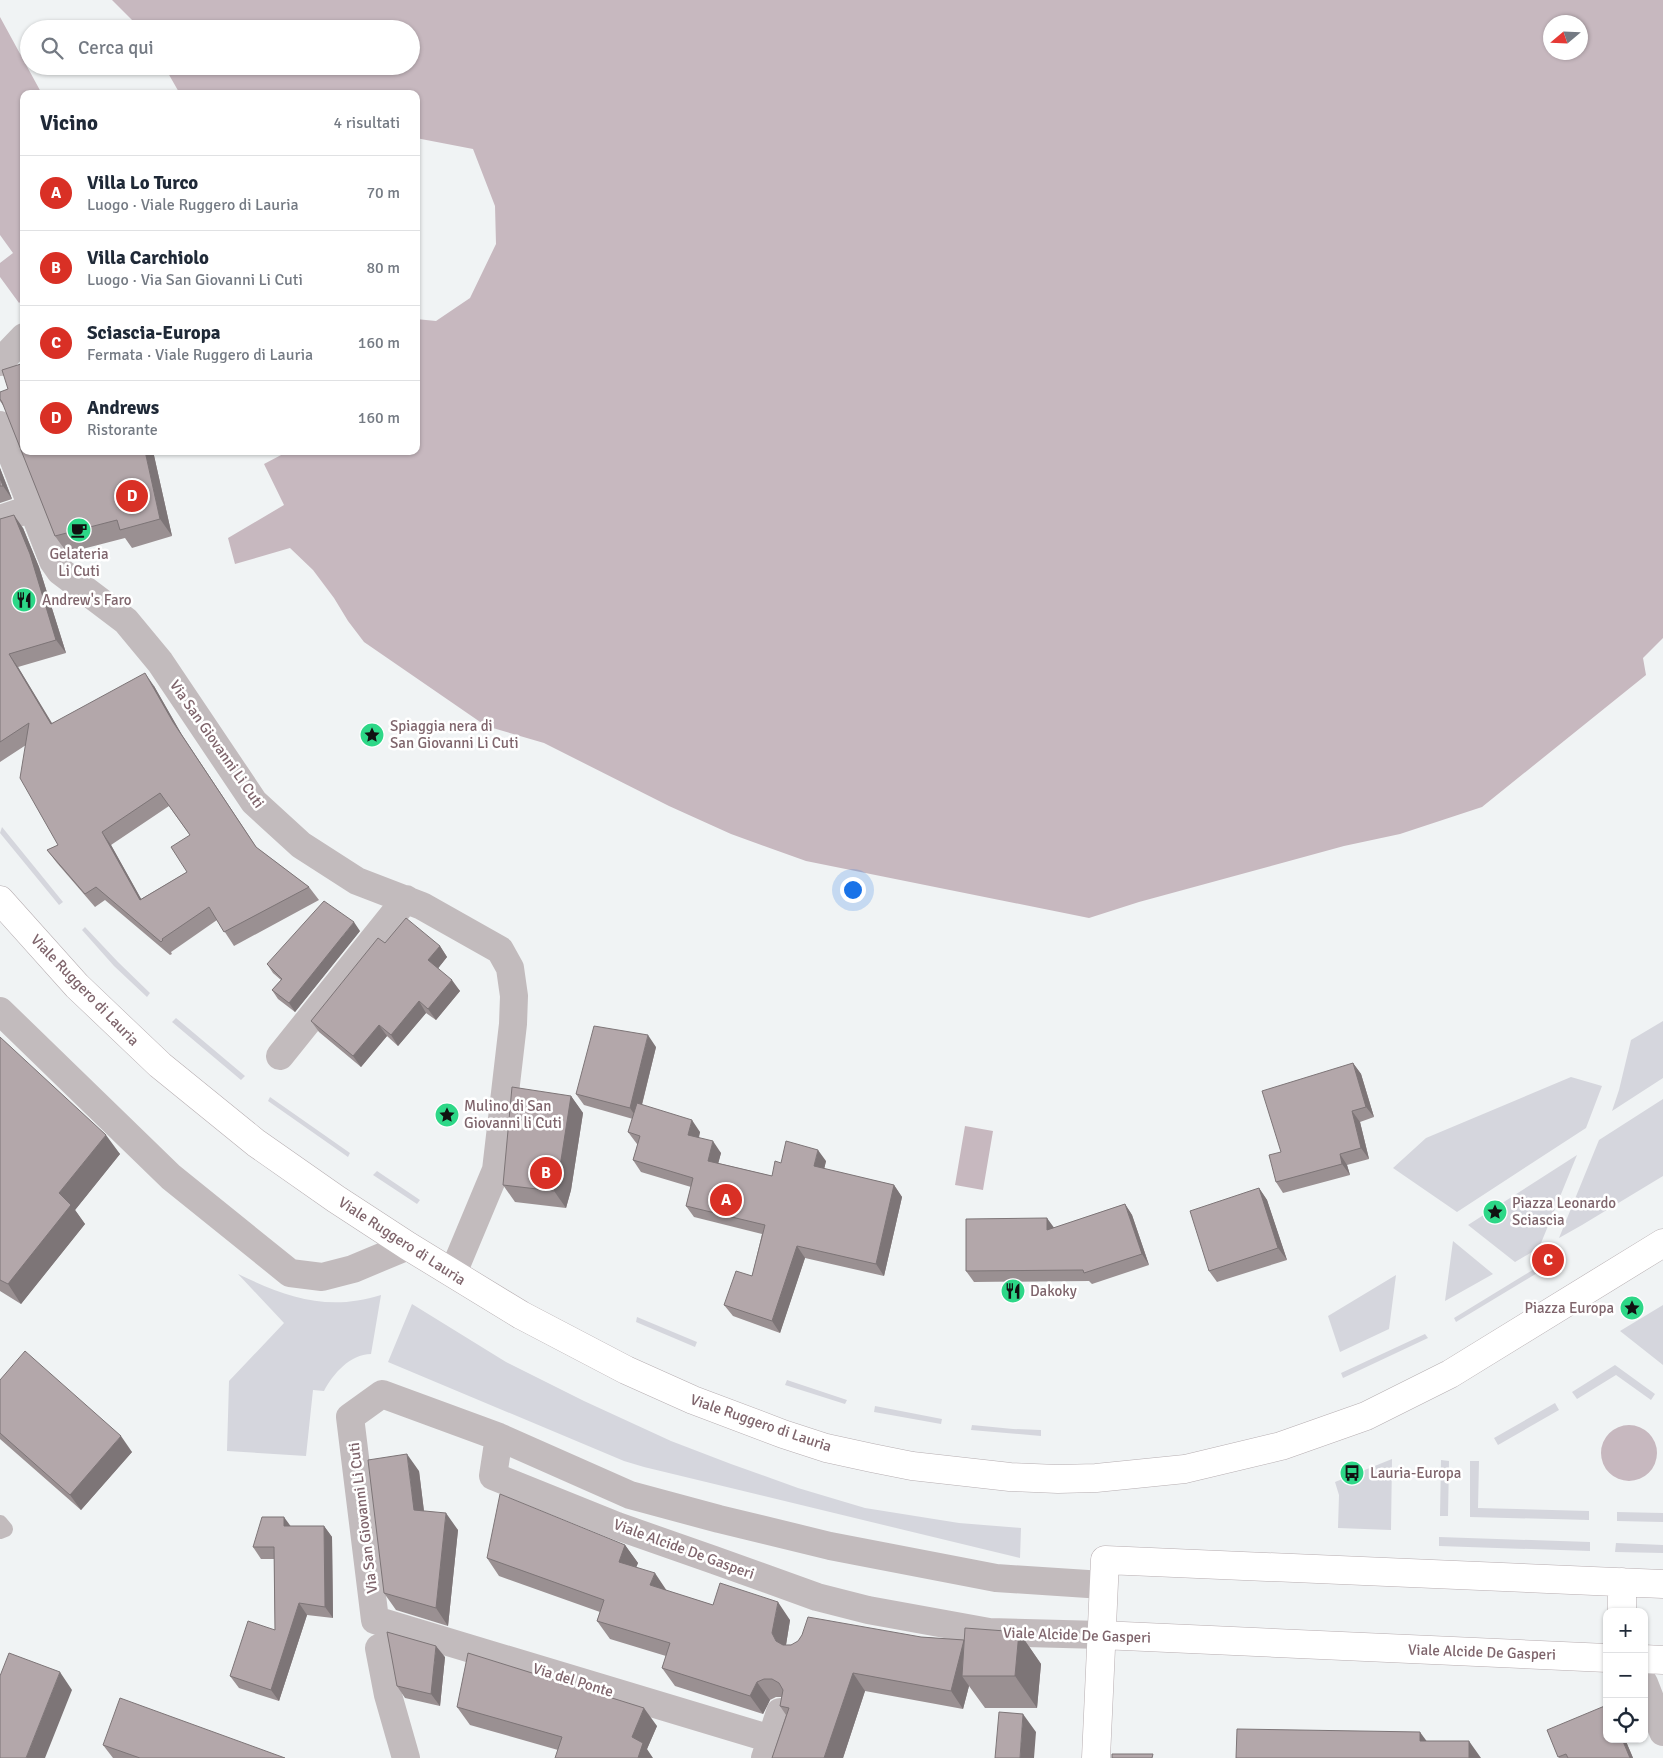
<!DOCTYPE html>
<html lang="it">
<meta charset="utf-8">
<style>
:root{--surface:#fff;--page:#f2f2f3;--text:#1f2937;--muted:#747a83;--line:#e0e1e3;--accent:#d93025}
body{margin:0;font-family:Signika,sans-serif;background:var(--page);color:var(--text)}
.controls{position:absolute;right:15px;bottom:15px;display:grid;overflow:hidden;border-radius:10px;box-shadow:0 1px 4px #0004}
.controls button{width:45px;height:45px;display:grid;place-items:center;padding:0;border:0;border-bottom:1px solid var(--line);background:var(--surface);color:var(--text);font:25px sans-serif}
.compass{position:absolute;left:1543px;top:15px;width:45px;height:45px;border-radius:50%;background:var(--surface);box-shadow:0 1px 4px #0004;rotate:251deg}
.you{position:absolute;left:852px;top:889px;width:18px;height:18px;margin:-12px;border:4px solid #fff;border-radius:50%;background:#1a73e8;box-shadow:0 0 0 8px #1a73e833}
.badge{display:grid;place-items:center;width:32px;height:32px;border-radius:50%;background:var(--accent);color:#fff;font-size:16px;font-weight:700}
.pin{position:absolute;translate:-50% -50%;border:2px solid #fff;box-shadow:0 1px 5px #0006}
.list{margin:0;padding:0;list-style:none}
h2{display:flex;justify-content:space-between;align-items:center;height:65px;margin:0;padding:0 20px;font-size:21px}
h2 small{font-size:16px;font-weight:400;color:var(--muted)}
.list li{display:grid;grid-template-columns:32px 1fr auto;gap:15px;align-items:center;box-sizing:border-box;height:75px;padding:0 20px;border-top:1px solid var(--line)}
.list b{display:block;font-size:19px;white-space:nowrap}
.list p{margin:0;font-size:16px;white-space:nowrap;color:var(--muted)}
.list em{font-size:16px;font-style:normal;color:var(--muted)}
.icon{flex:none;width:28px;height:28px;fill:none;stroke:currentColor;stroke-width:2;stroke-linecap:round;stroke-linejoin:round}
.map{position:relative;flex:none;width:1663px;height:1758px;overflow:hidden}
.search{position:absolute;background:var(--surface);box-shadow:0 1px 4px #0004;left:20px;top:20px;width:400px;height:55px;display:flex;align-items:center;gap:12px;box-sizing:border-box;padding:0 18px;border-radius:28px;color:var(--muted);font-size:19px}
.panel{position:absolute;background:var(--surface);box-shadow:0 1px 4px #0004;left:20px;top:90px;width:400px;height:365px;border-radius:10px}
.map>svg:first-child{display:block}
.green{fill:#d5d6dd}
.water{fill:#c7b8bf;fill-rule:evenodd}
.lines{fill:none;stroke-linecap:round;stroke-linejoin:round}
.secondary-casing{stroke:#b7adb0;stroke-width:29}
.primary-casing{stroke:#b6aeb1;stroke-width:29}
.lane{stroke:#c2bbbd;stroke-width:16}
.street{stroke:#c2bbbd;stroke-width:28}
.secondary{stroke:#fff;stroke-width:28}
.primary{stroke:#fff;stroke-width:28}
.wall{fill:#9a9092;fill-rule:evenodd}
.shaded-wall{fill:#7d7577}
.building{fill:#b3a7aa;stroke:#7d7577;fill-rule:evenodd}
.labels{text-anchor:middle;stroke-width:5;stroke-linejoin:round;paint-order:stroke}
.poi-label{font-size:15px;fill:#7f656c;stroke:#fff;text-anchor:start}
.street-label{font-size:15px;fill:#7f656c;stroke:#fff}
</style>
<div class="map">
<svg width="1663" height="1758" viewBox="0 0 1663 1758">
<rect width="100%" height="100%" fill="#f0f3f4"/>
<!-- green -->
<path class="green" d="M2 827 63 902 59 905 0 833Z
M85 927 118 962 150 993 147 997 114 966 82 930Z
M176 1018 245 1076 241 1080 172 1022Z
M1663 1021V1078L1612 1111 1619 1090 1631 1040Z
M1571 1077 1602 1086 1586 1128 1457 1212 1393 1168 1426 1138Z
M270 1097 350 1153 348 1157 268 1101Z
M1663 1099V1176L1582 1225 1559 1238 1599 1140Z
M1577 1155 1539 1248 1515 1262 1468 1225Z
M377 1171 420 1200 417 1204 373 1175Z
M1453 1241 1493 1274 1445 1301Z
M1536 1268 1539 1272 1456 1322 1454 1318Z
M238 1274C286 1297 327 1312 381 1295L371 1354C350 1354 333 1374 324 1391L313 1390 306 1456 227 1451 229 1381 284 1323Z
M1396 1275 1389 1329 1340 1352 1328 1316Z
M412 1304 506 1362 584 1401 671 1441 731 1464 798 1488 865 1508 959 1523 1021 1528 1020 1558 644 1467 624 1461 388 1362Z
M1663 1305V1365L1620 1331Z
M637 1317 697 1342 695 1347 636 1322Z
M1425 1334 1428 1338 1343 1378 1341 1373Z
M1615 1365 1655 1394 1651 1400 1616 1375 1577 1399 1572 1392Z
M787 1380 847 1400 845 1404 785 1385Z
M1555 1403 1559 1410 1498 1445 1494 1438Z
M875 1406 942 1419 941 1424 874 1412Z
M972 1425 1013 1429 1041 1430V1436L971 1430Z
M1392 1459 1391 1530 1338 1528 1339 1495 1335 1482Z
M1441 1460 1449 1461 1448 1516H1440Z
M1470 1461H1479L1478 1508 1589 1511V1520L1470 1517Z
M1617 1512 1663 1513V1522L1617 1521Z
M1439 1537 1590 1542V1551L1439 1546Z
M1616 1543 1663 1545V1553L1615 1552Z"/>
<!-- water -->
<path class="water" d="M112 0H1663V638L1643 658 1646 675 1482 807 1400 834 1344 846 1139 902 1089 918 806 861 731 834 669 806 544 743 486 726 364 642 348 621 334 598 313 570 290 548 235 564 228 538 284 505 264 464 283 454 284 451H416V319L436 321 470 298 496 244 495 206 473 149 416 138V94H180L164 66H411V29H141ZM1580 22V52H1550V22Z
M0 17 42 94H24V298L19 303 0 277V263L13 253 0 235Z
M965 1126 993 1131 983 1190 955 1185Z
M1601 1453a28 28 0 1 1 56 0a28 28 0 1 1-56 0Z"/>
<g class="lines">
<defs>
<path id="secondary" d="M1622 1612V1582
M1101 1635 1607 1658
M1644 1659 1663 1660
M1096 1758 1105 1560 1663 1584"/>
<path id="primary" d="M0 900 77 986 160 1065 256 1143 336 1199 408 1246 521 1315 626 1370 693 1400 783 1434 826 1448 872 1458 912 1466 1010 1477 1058 1479 1096 1478 1185 1469 1281 1446 1366 1416 1450 1374 1663 1243"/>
</defs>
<!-- secondary casing -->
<use href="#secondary" class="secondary-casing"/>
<!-- primary casing -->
<use href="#primary" class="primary-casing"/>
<!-- lane -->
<path class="lane" d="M0 1523 5 1529 0 1531"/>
<!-- street -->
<path class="street" d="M0 362 24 337
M0 425 53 561 60 571 126 621 160 662 254 802 301 845 357 881 422 906 500 950 510 968 514 996 513 1024 496 1170 453 1273
M0 519 33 508
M0 1011 171 1177 290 1273 322 1277 353 1269 408 1246
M280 1056 406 899
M499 1437 493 1476 617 1526 714 1560 817 1597 868 1610 989 1632 1101 1635
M379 1648 388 1695 406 1758
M1644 1683 1663 1732
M771 1739 375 1620 350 1417 382 1394 499 1437 630 1495 719 1519 830 1546 996 1578 1103 1585
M765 1758 780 1712"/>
<!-- secondary -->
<use href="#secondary" class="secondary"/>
<!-- primary -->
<use href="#primary" class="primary"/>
</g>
<!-- wall -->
<path class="wall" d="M0 392 24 451H153L172 536 132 548 125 538 67 553 55 536 5 408 0 401Z
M0 468 12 499 0 503Z
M0 519 23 528 39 567 66 653 18 667 52 723 154 686 182 735 257 848 309 887 319 900 234 946 217 920 171 952 172 954 170 955 105 900 95 907 57 863 47 850 58 845 26 745 0 762ZM169 806 190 835 187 872 141 899 111 845Z
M360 931 295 1012 278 999 272 990 281 980 273 973 267 964Z
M385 943 440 946 447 957 438 968 460 991 436 1020 426 1013 398 1046 387 1036 361 1067 319 1032 311 1021Z
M0 1037 120 1154 75 1210 85 1224 21 1304 0 1291Z
M656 1047 642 1105 700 1132 699 1138 721 1153 718 1163 772 1176 781 1163 826 1161 824 1169 894 1185 902 1197 884 1276 805 1258 780 1333 733 1316 724 1305 752 1276 762 1234 694 1217 686 1206 691 1187 641 1172 633 1160 638 1144H637L628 1132 633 1119 584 1105 576 1094Z
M1353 1063 1361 1074 1374 1117 1360 1122 1369 1159 1347 1165 1350 1175 1283 1193 1276 1182 1281 1152Z
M571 1096 583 1113 571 1190 566 1208 515 1202 503 1185Z
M1259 1188 1267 1200 1287 1260 1217 1282 1209 1271Z
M1125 1204 1132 1215 1149 1265 1092 1284 1089 1281 974 1282 966 1271 1054 1228Z
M0 1380 132 1452 81 1510 0 1439Z
M419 1471 424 1511 458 1530 448 1626 396 1610 384 1593Z
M291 1526H324L332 1537 333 1618 307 1615 279 1701 239 1688 230 1676 275 1630 274 1559H261L253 1547Z
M625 1545 638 1563 636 1567 667 1591 713 1605 790 1620 786 1645 921 1637 964 1640 1019 1632 1041 1664 1037 1708H985L969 1686 963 1709 865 1691 843 1758H772L786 1715 780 1706 782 1697H776L770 1700 763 1714 675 1686 662 1668 666 1656 610 1639 597 1621 600 1612 499 1576 487 1558Z
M445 1657 440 1706 405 1698 397 1686Z
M457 1707 657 1726 647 1749 558 1750 470 1725Z
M1547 1730 1625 1739 1633 1758H1559Z
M103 1745 285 1758H113Z"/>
<!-- shaded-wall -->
<path class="shaded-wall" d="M145 451H153L172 536 160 519Z
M0 468 12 499 3 486 0 478Z
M14 515 23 528 39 567 66 653 56 640Z
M9 654 18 667 60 737 51 724Z
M145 673 154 686 182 735 265 861 173 722Z
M102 832 111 845 149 913 140 900Z
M354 922 360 931 295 1012 289 1003Z
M440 946 447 957 436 971 428 960Z
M452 980 460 991 436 1020 428 1009Z
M419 1001 426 1013 398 1046 391 1035Z
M379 1025 387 1036 361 1067 353 1056Z
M648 1035 656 1047 638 1120 630 1108Z
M1353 1063 1361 1074 1374 1117 1366 1107Z
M571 1096 583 1113 571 1190 566 1208 554 1191Z
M1352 1111 1360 1122 1369 1159 1361 1148Z
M692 1120 700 1132 696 1146 688 1135Z
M106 1135 120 1154 75 1210 85 1224 21 1304 8 1284 59 1193Z
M713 1141 721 1153 716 1172 708 1161Z
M818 1150 826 1161 822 1178 814 1166Z
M1340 1154 1347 1165 1350 1175 1342 1164Z
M894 1185 902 1197 884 1276 876 1264Z
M1259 1188 1267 1200 1287 1260 1278 1248Z
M1125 1204 1132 1215 1149 1265 1142 1254Z
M1047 1218 1055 1229 1047 1230Z
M797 1246 805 1258 780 1333 772 1321Z
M121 1436 132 1452 81 1510 70 1495Z
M407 1454 419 1471 426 1528 414 1510Z
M446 1513 458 1530 448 1626 436 1608Z
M284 1517 292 1528 284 1526Z
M324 1526 332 1537 333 1618 325 1607Z
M625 1545 638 1563 631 1580 619 1562Z
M655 1573 667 1591 650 1585Z
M778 1602 790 1620 785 1651 776 1641 772 1633Z
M299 1603 307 1615 279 1701 271 1690Z
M1019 1632 1041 1664 1037 1708 1015 1676Z
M964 1640 962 1676 969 1686 963 1709 951 1691Z
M436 1646 445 1657 440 1706 431 1694Z
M60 1672 72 1690 45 1758H26Z
M853 1673 865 1691 843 1758H824Z
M757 1682 770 1700 763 1714 750 1696Z
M644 1708 657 1726 647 1749 653 1758H638L632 1737Z
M1023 1714 1036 1732 1034 1758H1020Z
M1420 1732 1439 1758 1420 1741Z
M1622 1739H1625L1633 1758H1630Z
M1469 1741 1481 1758H1469Z"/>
<!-- building -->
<path class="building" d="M24 363V451H145L160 519 120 530 117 520 55 536 2 402 0 399V392L8 389 2 370Z
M0 478 3 486H0Z
M14 515 30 554 56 640 9 654 51 724 145 673 173 722 256 847 309 887 224 932 209 907 162 939 163 940 161 942 96 887 85 894 47 850 58 845 20 778 29 723 0 742V519ZM160 793 190 835 171 847 187 872 140 900 102 832Z
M324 901 354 922 289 1003 272 990 282 979 267 964Z
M406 918 440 946 428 960 452 980 428 1009 419 1001 391 1035 379 1025 353 1056 311 1021 378 938 385 943Z
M594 1026 648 1035 630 1108 576 1094Z
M0 1037 106 1135 59 1193 71 1205 8 1284 0 1280Z
M1353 1063 1366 1107 1352 1111 1361 1148 1340 1154 1342 1164 1276 1182 1269 1155 1281 1152 1262 1091Z
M512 1087 571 1096 559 1173 554 1191 503 1185Z
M637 1103 692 1120 688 1135 713 1141 708 1161 772 1176 775 1161 781 1163 786 1141 818 1150 814 1166 894 1185 876 1264 797 1246 772 1321 724 1305 736 1271 752 1276 765 1225 686 1206 693 1178 633 1160 640 1136 628 1132Z
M1259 1188 1278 1248 1209 1271 1190 1211Z
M1125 1204 1142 1254 1084 1273 1083 1270 966 1271V1219L1047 1218V1230Z
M25 1351 121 1436 70 1495 0 1433V1380Z
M407 1454 414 1510 446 1513 436 1608 384 1593 368 1460Z
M500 1494 625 1545 619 1562 655 1573 650 1585 713 1605 720 1583 778 1602 772 1633 776 1641 783 1645H791L798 1641 802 1635 808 1617 921 1637 964 1640 951 1691 853 1673 824 1758H772L789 1708 780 1706 783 1690 779 1683 772 1679H764L757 1682 750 1696 662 1668 670 1643 597 1621 604 1600 487 1558Z
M262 1517H284V1526H324L325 1607 299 1603 271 1690 230 1676 248 1621 275 1630 274 1547H253Z
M965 1628 1019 1632 1015 1676H962Z
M387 1632 436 1646 431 1694 397 1686Z
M9 1653 60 1672 26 1758H0V1676Z
M468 1653 644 1708 632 1737 643 1743 638 1758H555L562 1737 457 1707Z
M120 1698 285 1758H140L103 1745Z
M1607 1705V1739H1622L1630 1758H1568L1566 1754 1558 1757 1547 1730Z
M999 1712 1023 1714 1020 1758H995Z
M1237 1729 1420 1732V1741H1469V1758H1236Z
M1112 1754H1153L1152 1758H1112Z"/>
<!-- icons -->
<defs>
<symbol id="cafe-disc" viewBox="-11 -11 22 22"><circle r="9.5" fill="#2dd787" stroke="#fff"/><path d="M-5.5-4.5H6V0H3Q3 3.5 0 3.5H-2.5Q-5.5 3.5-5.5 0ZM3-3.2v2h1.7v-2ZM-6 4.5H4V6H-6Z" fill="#111"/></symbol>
<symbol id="restaurant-disc" viewBox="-11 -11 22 22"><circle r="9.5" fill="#2dd787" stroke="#fff"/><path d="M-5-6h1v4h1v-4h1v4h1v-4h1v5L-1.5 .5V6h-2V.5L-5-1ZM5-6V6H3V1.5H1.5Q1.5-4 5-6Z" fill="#111"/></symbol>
<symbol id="sight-disc" viewBox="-11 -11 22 22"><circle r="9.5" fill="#2dd787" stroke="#fff"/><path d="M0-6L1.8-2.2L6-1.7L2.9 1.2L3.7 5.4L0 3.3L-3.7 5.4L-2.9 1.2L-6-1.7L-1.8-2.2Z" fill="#111"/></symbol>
<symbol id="bus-disc" viewBox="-11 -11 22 22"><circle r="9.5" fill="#2dd787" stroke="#fff"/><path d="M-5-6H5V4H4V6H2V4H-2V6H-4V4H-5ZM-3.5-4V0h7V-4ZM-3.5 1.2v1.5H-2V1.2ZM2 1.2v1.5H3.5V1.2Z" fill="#111"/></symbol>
</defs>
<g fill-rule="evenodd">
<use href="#cafe-disc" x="65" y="516" width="28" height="28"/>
<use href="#restaurant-disc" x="10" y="586" width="28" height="28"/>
<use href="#sight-disc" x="358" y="721" width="28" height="28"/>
<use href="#sight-disc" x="433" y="1101" width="28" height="28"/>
<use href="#sight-disc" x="1481" y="1198" width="28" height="28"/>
<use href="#restaurant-disc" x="999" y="1277" width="28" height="28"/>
<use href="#sight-disc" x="1618" y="1294" width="28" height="28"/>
<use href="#bus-disc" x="1338" y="1459" width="28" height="28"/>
</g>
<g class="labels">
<!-- poi labels -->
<g class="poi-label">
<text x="79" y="559" text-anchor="middle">Gelateria<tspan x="79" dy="17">Li Cuti</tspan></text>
<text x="42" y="605">Andrew's Faro</text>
<text x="390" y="731">Spiaggia nera di<tspan x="390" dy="17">San Giovanni Li Cuti</tspan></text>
<text x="464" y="1111">Mulino di San<tspan x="464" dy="17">Giovanni li Cuti</tspan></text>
<text x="1512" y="1208">Piazza Leonardo<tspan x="1512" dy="17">Sciascia</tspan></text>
<text x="1030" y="1296">Dakoky</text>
<text x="1614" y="1313" text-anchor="end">Piazza Europa</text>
<text x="1370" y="1478">Lauria-Europa</text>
</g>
<!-- street labels -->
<g class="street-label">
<text transform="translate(217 744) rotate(55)" y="5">Via San Giovanni Li Cuti</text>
<text transform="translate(85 990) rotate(46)" y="5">Viale Ruggero di Lauria</text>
<text transform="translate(402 1241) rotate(33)" y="5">Viale Ruggero di Lauria</text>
<text transform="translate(761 1423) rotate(19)" y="5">Viale Ruggero di Lauria</text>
<text transform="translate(363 1518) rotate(-97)" y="5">Via San Giovanni Li Cuti</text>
<text transform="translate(684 1549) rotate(20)" y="5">Viale Alcide De Gasperi</text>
<text transform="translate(1077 1635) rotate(2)" y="5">Viale Alcide De Gasperi</text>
<text transform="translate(1482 1652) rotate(2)" y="5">Viale Alcide De Gasperi</text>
<text transform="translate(573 1680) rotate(17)" y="5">Via del Ponte</text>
</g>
</g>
</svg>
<div class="controls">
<button>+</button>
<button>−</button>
<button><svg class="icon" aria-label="locate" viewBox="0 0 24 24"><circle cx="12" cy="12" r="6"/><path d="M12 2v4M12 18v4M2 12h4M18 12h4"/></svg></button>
</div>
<svg class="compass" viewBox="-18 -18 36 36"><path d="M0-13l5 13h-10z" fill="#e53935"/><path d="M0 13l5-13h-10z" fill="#747a83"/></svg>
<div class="you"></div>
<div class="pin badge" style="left:726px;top:1200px">A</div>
<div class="pin badge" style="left:546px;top:1173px">B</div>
<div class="pin badge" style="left:1548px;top:1260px">C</div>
<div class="pin badge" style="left:132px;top:496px">D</div>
<div class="search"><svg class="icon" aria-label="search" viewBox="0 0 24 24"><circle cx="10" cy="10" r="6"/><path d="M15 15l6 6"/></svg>Cerca qui</div>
<section class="panel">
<h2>Vicino<small>4 risultati</small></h2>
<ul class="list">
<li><span class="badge">A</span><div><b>Villa Lo Turco</b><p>Luogo · Viale Ruggero di Lauria</p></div><em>70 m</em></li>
<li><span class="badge">B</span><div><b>Villa Carchiolo</b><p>Luogo · Via San Giovanni Li Cuti</p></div><em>80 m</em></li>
<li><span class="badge">C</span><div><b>Sciascia-Europa</b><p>Fermata · Viale Ruggero di Lauria</p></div><em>160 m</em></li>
<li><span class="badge">D</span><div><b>Andrews</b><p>Ristorante</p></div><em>160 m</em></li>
</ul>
</section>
</div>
